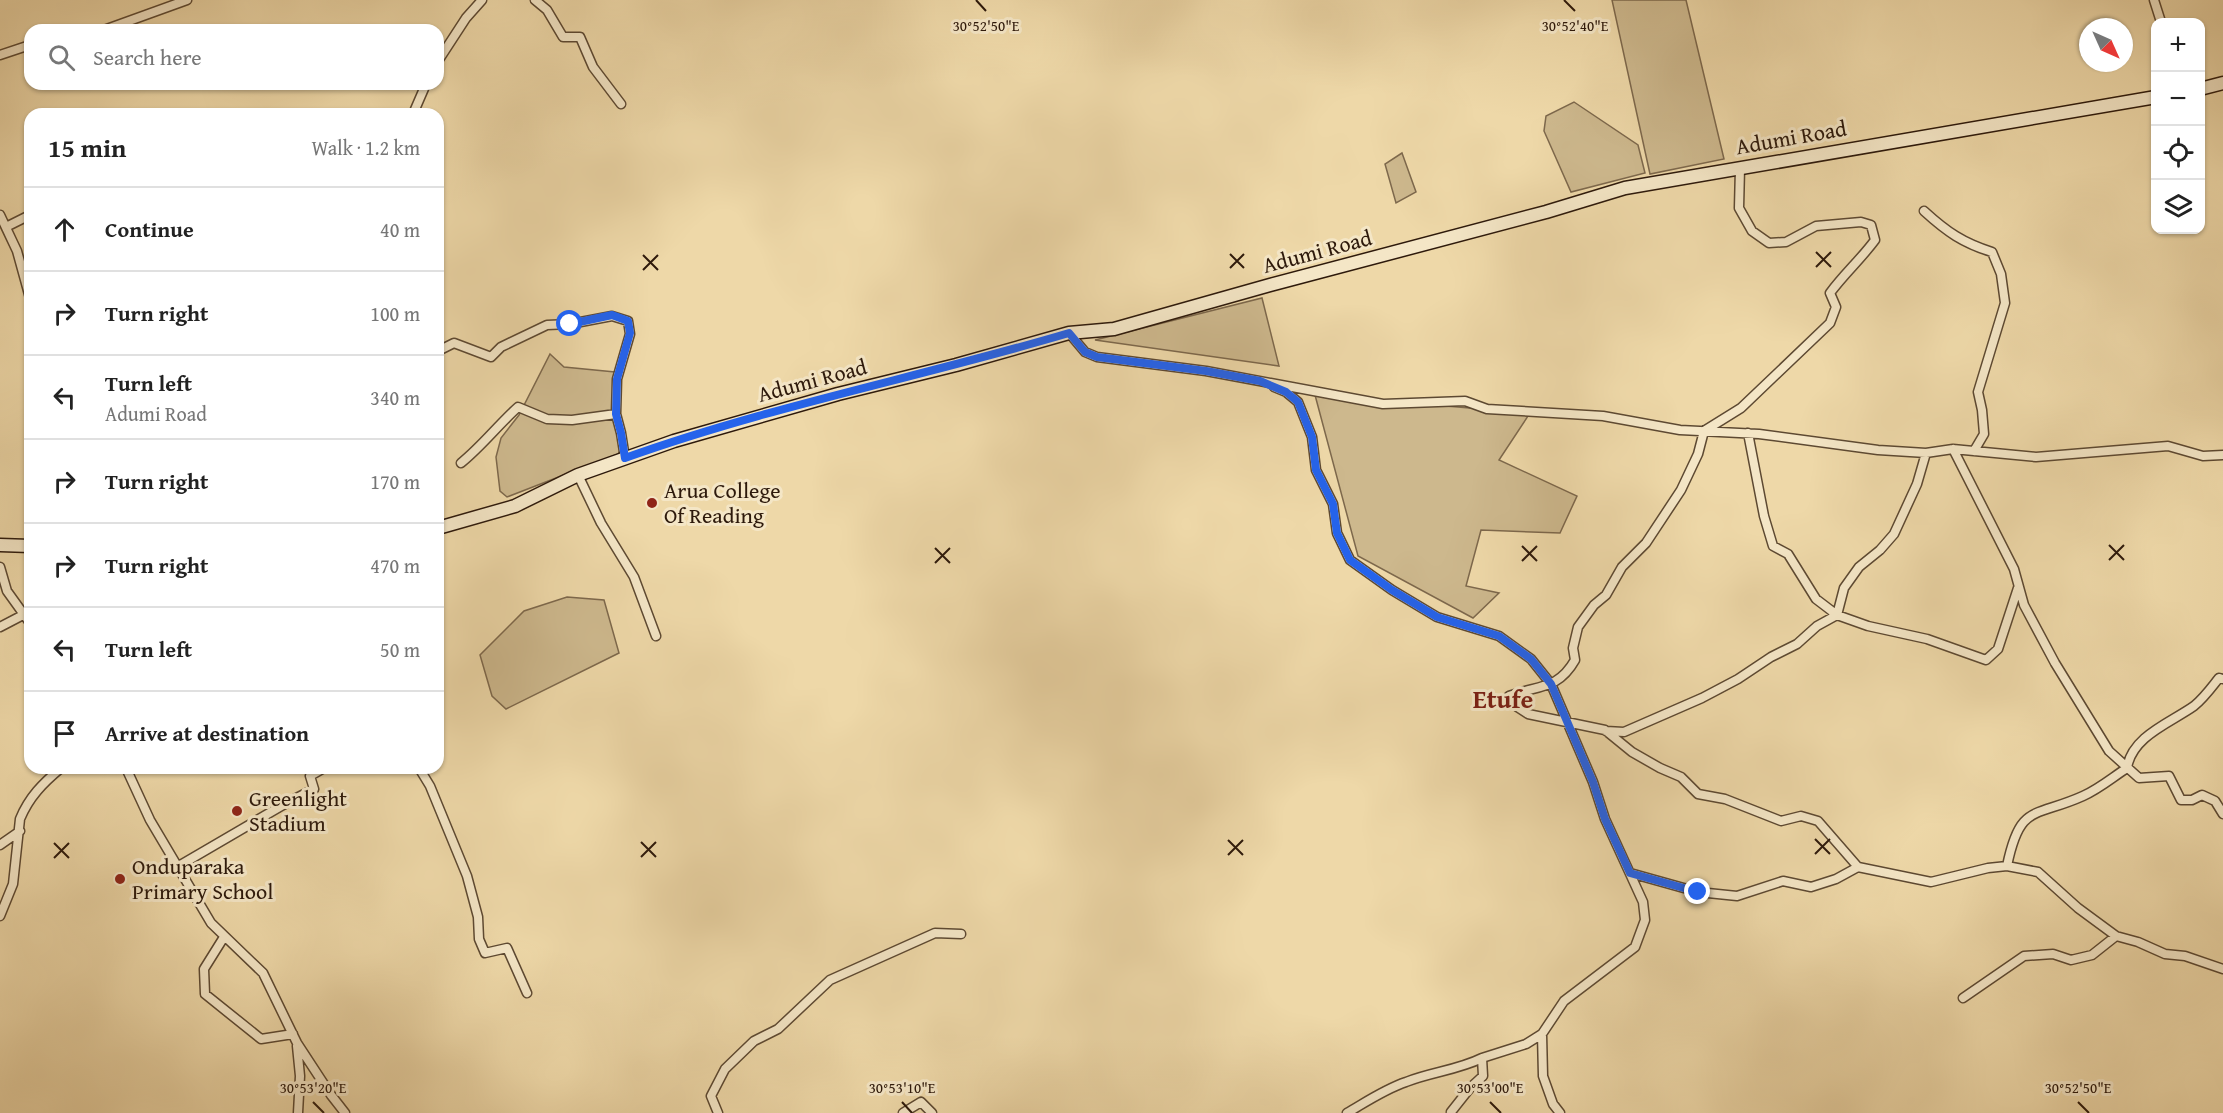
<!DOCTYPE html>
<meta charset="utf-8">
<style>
:root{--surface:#fff;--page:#f6f6f6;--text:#222;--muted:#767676;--line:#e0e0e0}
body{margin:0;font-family:"Gentium Book Plus",serif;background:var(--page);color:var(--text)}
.controls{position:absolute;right:18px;top:18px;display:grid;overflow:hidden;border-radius:12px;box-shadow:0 2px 4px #0004}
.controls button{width:54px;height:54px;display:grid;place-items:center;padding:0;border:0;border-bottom:2px solid var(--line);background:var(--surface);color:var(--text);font:30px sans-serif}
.compass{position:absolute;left:2079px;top:18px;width:54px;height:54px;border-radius:50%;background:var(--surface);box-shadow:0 2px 4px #0004;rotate:135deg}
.stop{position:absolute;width:18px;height:18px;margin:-14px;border:4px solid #2563eb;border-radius:50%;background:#fff}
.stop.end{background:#2563eb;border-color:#fff;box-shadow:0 2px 6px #0008}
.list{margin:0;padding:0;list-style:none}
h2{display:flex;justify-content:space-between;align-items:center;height:78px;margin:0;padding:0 24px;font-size:26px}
h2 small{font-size:20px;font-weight:400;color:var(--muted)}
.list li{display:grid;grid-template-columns:39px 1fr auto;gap:18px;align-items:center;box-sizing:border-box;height:84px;padding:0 24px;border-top:2px solid var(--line)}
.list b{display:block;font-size:22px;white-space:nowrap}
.list p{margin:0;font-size:20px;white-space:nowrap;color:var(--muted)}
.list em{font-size:20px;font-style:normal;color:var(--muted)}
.icon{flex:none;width:33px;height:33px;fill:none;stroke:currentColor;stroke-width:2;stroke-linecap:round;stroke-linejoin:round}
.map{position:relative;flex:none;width:2223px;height:1113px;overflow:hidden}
.search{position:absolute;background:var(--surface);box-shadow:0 2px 4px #0004;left:24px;top:24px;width:420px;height:66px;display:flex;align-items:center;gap:15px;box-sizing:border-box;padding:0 21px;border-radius:18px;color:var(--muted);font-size:22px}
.panel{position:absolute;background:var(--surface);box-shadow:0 2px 4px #0004;left:24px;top:108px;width:420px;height:666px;border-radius:18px}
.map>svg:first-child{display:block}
.green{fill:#cdb88d;stroke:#7d684c;stroke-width:1.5}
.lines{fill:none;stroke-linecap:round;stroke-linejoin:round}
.street-casing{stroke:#5d4932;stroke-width:11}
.secondary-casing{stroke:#2d190b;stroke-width:15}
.street{stroke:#f4e6c6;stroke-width:8}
.secondary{stroke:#f4e6c6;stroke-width:12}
.route{stroke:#2563eb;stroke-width:8}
.ticks{fill:none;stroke:#2d190b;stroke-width:2}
.poi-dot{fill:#8f2418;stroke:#f4e6c6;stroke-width:2}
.labels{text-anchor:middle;stroke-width:6;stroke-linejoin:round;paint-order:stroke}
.street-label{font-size:22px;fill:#2d190b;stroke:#f4e6c6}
.poi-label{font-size:22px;fill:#2d190b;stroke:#f4e6c6;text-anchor:start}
.quarter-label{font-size:26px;font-weight:bold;fill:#7a1f14;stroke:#f4e6c6}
.ticks-label{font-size:15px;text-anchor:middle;fill:#2d190b;stroke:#f4e6c6;stroke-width:6;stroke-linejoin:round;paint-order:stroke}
</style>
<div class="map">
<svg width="2223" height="1113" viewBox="0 0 2223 1113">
<rect width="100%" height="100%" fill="#eed8a8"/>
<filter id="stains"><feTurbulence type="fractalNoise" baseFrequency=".00333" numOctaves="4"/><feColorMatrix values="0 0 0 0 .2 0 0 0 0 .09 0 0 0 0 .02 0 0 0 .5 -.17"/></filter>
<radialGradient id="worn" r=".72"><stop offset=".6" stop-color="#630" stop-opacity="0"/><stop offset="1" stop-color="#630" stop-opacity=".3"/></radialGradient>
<!-- green -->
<path class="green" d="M1612 0H1686L1724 159 1650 174Z
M1574 102 1638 145 1645 173 1571 192 1544 131 1546 116Z
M1402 153 1416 192 1396 203 1385 164Z
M1262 298 1279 366 1095 340Z
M550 354 564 367 615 372 620 380 612 405C620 421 630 438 618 454L507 497 500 491 496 457 501 438 519 415Z
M1315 395 1530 413 1499 460 1577 496 1560 533 1481 530 1466 586 1499 593 1473 618 1358 556Z
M567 597 604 600 619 653 506 709 492 696 480 655 524 611Z"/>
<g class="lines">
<defs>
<path id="street" d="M535 0 547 10 563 37H580L593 67 621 104
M2154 0 2161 22
M104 30 187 0
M0 55 30 45
M438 61 466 18 482 0
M413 114 426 84
M1740 168 1739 208 1752 231 1769 243 1786 242 1816 226 1861 222 1871 225 1875 240C1861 259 1844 274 1830 293L1836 307 1830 323 1741 408 1704 431 1698 454 1681 490 1646 543 1622 567 1606 595 1594 605 1578 627 1573 648 1575 660C1558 690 1538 685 1509 696L1508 701 1528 714 1605 730 1632 752 1660 768 1681 777 1698 794 1725 799 1781 821 1801 816 1818 821 1858 867
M1924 211C1947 232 1963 243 1992 252L2001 274 2005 303 1978 392 1982 410 1984 434 1974 451
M0 215 17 251 30 298
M6 227 30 215
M1069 333 1085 352 1097 357 1206 371 1383 404 1465 401 1487 409 1603 416 1680 430 1759 434 1878 450 1926 453 1953 449 2036 457 2168 446 2203 456 2223 455
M438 351 454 343 491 357 501 347 547 325 570 324 612 316 628 321 630 334 617 379 616 414 621 433 625 458
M1274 387 1286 392 1298 402 1312 437 1316 470 1333 504 1337 533 1350 560 1392 590 1437 617 1499 636 1531 659 1551 684 1593 782 1605 819 1643 902 1645 920 1635 947 1564 1001 1542 1034 1543 1076 1553 1104 1560 1113
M1748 433 1764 516 1773 546 1788 554 1816 599 1837 615 1868 626 1927 639 1986 660 1998 649 2018 588
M1953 449 2014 569 2024 605 2055 663 2109 751 2139 778 2169 776 2181 800H2192L2202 795 2215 801 2223 814
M461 463C482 446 498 425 518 407L547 419 572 420 616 414
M578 475 601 523 634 577 656 636
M0 567 7 591 30 623
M0 627 23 615
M1606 731 1624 732 1702 698 1738 679 1771 657 1797 644 1817 626 1837 615 1844 588 1859 567 1880 550 1894 534 1917 484 1926 453
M126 768 150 820 211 923 263 973 297 1043 331 1095 345 1113
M419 768 430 786 467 876 478 917 479 939 485 953 507 948 527 993
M0 845 20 831
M2007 866C2020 803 2034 818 2083 796 2099 789 2113 777 2127 768 2132 736 2170 723 2194 706 2204 698 2211 688 2219 678L2223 679
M177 867 283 805 314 789 310 776 324 768
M1630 873 1698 892 1737 896 1783 881 1811 887 1836 879 1858 867 1931 882 1988 868 2007 866 2038 872 2078 908 2116 936
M0 916 13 884 20 819C29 797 43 783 61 768
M224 937 204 969 205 994 261 1039 293 1034
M1963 998 2024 956 2053 954 2071 960 2092 955 2116 936 2138 942 2165 954 2185 956 2223 969
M297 1046 300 1076 298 1113
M1451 1112 1470 1088 1483 1076 1482 1058 1526 1044 1542 1034
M718 1113 711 1096 725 1069 754 1041 778 1029 830 980 935 933 961 934
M903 1113 921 1102 932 1113
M1347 1113C1366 1102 1385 1089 1406 1082 1431 1072 1458 1070 1482 1058"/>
<path id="secondary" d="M2200 89 2223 83
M438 528 515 506 578 475 674 441 838 394 956 365 1069 333 1114 329 1270 285 1546 212 1625 188 2156 97
M0 545 30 546"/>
</defs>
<!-- street casing -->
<use href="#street" class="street-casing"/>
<!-- secondary casing -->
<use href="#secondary" class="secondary-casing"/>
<!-- street -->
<use href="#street" class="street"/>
<!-- secondary -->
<use href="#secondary" class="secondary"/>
</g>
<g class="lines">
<!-- route -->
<path class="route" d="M570 324 612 315 628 321 630 333 617 379 616 414 621 433 625 458C770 406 921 377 1069 333L1085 352 1097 357 1206 371 1260 381 1286 392 1298 402 1312 437 1316 470 1333 504 1337 533 1350 560 1392 590 1437 617 1499 636 1531 659 1551 684 1593 782 1605 819 1630 873 1698 892"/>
</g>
<!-- ticks -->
<path class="ticks" d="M976 0 986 11M1564 0 1575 11M1816 252 1831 267M1230 254 1244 268M643 255 658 270M1816 267 1831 252M1230 268 1244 254M643 270 658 255M2109 545 2124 560M1522 546 1537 561M935 548 950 563M2109 560 2124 545M1522 561 1537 546M935 563 950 548M1815 839 1830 854M1228 840 1243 855M641 842 656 857M54 843 69 858M1815 854 1830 839M1228 855 1243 840M641 857 656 842M54 858 69 843M313 1102 324 1113M902 1102 912 1113M1490 1102 1501 1113M2078 1102 2089 1113"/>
<!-- markers -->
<g class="poi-dot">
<circle cx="652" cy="503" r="6"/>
<circle cx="237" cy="811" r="6"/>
<circle cx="120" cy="879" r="6"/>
</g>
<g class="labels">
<!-- street labels -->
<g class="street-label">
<text transform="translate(1791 137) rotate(-10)" y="8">Adumi Road</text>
<text transform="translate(1317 251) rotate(-15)" y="8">Adumi Road</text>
<text transform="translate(812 380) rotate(-15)" y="8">Adumi Road</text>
</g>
<!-- poi labels -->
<g class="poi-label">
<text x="664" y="498">Arua College<tspan x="664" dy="25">Of Reading</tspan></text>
<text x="249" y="806">Greenlight<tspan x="249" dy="25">Stadium</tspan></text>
<text x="132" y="874">Onduparaka<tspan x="132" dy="25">Primary School</tspan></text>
</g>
<!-- quarter labels -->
<g class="quarter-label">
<text x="1503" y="708">Etufe</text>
</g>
</g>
<g class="ticks-label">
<text x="986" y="31">30°52'50"E</text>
<text x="1575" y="31">30°52'40"E</text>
<text x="313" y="1093">30°53'20"E</text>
<text x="902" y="1093">30°53'10"E</text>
<text x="1490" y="1093">30°53'00"E</text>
<text x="2078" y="1093">30°52'50"E</text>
</g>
<rect width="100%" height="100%" filter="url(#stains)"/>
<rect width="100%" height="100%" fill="url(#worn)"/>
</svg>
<div class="controls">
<button>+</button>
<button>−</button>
<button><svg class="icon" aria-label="locate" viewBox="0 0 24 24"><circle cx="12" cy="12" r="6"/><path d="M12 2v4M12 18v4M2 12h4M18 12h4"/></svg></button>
<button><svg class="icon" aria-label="layers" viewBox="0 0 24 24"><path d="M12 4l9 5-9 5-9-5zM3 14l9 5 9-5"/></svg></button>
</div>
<svg class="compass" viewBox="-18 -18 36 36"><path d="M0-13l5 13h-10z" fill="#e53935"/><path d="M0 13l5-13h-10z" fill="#767676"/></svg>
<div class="stop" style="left:570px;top:324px"></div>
<div class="stop end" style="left:1698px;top:892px"></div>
<div class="search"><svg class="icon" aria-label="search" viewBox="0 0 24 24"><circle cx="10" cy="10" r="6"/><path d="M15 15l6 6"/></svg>Search here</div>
<section class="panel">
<h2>15 min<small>Walk · 1.2 km</small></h2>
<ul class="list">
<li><svg class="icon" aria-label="ahead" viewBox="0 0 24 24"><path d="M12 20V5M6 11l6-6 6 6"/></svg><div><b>Continue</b></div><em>40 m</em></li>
<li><svg class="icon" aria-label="right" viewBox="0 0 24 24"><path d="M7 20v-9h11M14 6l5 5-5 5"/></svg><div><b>Turn right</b></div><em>100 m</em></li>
<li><svg class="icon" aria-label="left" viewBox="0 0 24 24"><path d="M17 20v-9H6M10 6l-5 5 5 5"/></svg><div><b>Turn left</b><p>Adumi Road</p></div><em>340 m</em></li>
<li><svg class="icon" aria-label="right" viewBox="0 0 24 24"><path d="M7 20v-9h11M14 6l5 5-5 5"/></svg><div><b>Turn right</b></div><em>170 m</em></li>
<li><svg class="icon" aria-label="right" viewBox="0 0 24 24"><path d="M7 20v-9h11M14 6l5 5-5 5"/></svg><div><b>Turn right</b></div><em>470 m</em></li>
<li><svg class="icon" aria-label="left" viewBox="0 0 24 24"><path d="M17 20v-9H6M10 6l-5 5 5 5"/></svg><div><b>Turn left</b></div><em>50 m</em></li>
<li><svg class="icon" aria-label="arrive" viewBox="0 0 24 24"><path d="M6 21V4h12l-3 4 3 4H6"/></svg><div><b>Arrive at destination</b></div></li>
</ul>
</section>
</div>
